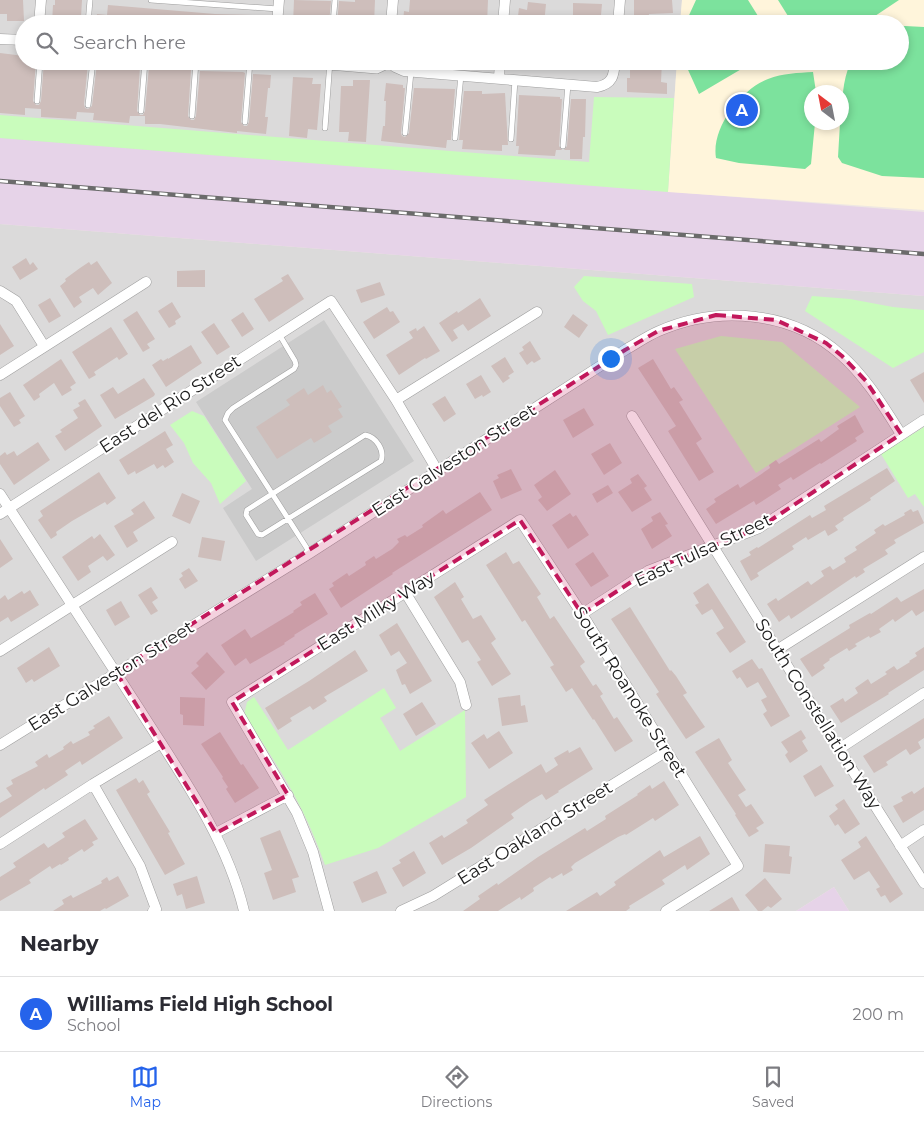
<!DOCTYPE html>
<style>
:root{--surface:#fff;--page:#f2f2f3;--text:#2b2b33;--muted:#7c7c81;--line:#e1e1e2;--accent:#2563eb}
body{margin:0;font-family:Montserrat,sans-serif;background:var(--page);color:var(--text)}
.compass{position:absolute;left:804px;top:85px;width:45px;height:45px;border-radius:50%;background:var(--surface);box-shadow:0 2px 8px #0003;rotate:328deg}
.you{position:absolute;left:610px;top:358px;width:18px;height:18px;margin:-12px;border:4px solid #fff;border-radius:50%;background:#1a73e8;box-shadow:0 0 0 8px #1a73e833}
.badge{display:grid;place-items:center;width:32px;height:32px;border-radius:50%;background:var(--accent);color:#fff;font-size:16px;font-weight:700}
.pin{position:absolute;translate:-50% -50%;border:2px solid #fff;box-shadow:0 1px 5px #0006}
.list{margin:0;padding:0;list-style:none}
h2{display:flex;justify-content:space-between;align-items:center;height:65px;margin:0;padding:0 20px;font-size:21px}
h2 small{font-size:16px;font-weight:400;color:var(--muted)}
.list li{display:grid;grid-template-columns:32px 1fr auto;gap:15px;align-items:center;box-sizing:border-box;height:75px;padding:0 20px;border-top:1px solid var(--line)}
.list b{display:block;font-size:19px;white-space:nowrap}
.list p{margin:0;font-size:16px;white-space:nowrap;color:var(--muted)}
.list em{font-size:16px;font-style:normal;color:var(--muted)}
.icon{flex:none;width:28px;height:28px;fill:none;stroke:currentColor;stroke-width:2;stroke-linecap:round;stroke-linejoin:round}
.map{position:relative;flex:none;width:924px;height:911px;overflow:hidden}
.search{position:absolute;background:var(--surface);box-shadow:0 2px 8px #0003;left:15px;right:15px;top:15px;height:55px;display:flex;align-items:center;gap:12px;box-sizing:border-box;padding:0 18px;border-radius:28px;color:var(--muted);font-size:19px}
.sheet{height:140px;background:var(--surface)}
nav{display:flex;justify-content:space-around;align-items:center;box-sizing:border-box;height:70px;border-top:1px solid var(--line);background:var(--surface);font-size:14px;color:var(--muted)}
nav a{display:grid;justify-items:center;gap:2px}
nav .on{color:var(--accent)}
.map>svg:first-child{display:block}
.residential{fill:#dbdada}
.industrial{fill:#e6d3e8}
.education{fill:#fff5db;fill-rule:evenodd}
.religious{fill:#cbcbcb}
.park{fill:#c9fcbc}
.pitch{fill:#7ce29d}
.building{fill:#cebebb}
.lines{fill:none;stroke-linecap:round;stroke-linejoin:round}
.lane-casing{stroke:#9e9e9e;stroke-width:6}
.street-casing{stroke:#9e9e9e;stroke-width:11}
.lane{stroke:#fff;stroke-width:5}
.street{stroke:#fff;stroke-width:10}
.rail-casing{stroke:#6b6b6b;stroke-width:4.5}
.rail{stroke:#fff;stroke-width:2.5;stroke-dasharray:8;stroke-linecap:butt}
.marked{fill:#c2185b;fill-opacity:0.2;stroke:#c2185b;stroke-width:4;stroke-dasharray:10 6;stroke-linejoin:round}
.labels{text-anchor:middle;stroke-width:4;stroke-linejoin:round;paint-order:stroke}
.street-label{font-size:18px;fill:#1d1d1d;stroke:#fff}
</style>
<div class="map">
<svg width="924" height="911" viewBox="0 0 924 911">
<rect width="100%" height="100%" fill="#efe7e2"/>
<!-- residential -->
<path class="residential" d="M0 0H682L680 24H24V61H677L668 192 0 139Z
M0 224 924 296V911H849L834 887 796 911H0Z"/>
<!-- industrial -->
<path class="industrial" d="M0 138 924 212V296L0 224Z
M834 887 849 911H796Z"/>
<!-- education -->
<path class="education" d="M682 0H924V210L668 192 677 61H900V24H680ZM812 92H842V122H812Z"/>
<!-- religious -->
<path class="religious" d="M324 320 414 461 256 561 223 508 252 489 196 402Z"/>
<!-- park -->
<path class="park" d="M594 97 674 98 668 192 0 138V115L589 162Z
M584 276 692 284 694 297 608 335 596 311 583 301 574 287Z
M812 296 850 299 893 307 924 310V352L893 368 805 311Z
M721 336 782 342 860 407 756 473 675 349Z
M192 411 204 416 246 481 220 504 211 483 193 463 184 443 170 425Z
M924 427V507L915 494 908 498 881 454Z
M384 688 396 708 380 718 400 751 465 710 466 797 378 848 325 865C305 807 278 765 244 715L247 702 254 697 288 750Z"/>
<!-- pitch -->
<path class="pitch" d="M696 0H748L763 24H685Z
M778 0H899L863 24H793Z
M905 26 924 27V178L882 176 842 163 838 157 840 123 842 122C842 100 842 82 851 61H900V27Z
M684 61H755L699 94Z
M813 72 816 92H812V122L815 123 811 164 805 169 739 163 716 158C711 128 741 89 768 79 783 73 798 73 813 72Z"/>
<!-- building -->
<path class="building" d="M0 0H23L24 21H7V14H0Z
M55 0H82L81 17 70 16V24H52L53 5H55Z
M294 0 331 1 329 24H293Z
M355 0H375L374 24H337L339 1 355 2Z
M410 0H488L487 24 403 23 404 11 409 12Z
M634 0H672L673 13 649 14 648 24H634Z
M528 2 546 4 544 24H517L519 8 527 10Z
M573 3 602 4 601 15H593L592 20H573Z
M108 5 215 14 253 15V24H96L97 14 107 15Z
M0 53 24 56V61H36L33 101 36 105H39L41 101 44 61H85V63H88L84 104 85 108 88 109 92 106 97 63 138 64V67H140L137 111 140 115H143L145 111 149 67 166 66V69L191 70 188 116 191 120H194L196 116 200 71 243 72 245 73 241 122 244 126H247L249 122 253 74 271 75 270 88H268L265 117H268L266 134 237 131V133L160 124H145V116H130L129 123 93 120 94 113 77 112 76 119 41 117V109L25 108V115L0 113Z
M573 61 598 62 597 70 572 69Z
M630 61H662L661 82 667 83V94L627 92V78H630Z
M293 77 313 78 312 84H321L317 130 308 129 307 138 289 136Z
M353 80H370L366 142 348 141 349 132H339L341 86H353Z
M386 83 403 85V88H405L401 133 402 136 405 137 409 133 414 88 455 89 451 140H447L446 148 381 141 383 126H385L386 101H384Z
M464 91H482V94L505 93 508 145H502V151L462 149 463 140H459Z
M519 95 560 97V99H562L559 146 562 150H556L555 156 518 154 519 146H516Z
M571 99H586L585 137H583L582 159H570V150H564L567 146Z
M26 258 30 265 33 262 38 269 20 280 12 267Z
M97 261 112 283 98 295 93 288 79 297 82 302 74 308 60 286 66 281 65 279 80 268 89 262 91 265Z
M205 270V287H177V271Z
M288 274 304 299 269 322 254 299 283 281 281 278Z
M380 282 385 295 361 303 356 290Z
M50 298 61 316 49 323 38 305Z
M480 298 491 316 468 331 463 324 453 330 458 338 452 342 439 323 457 311 458 313Z
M172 302 181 317 175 321 176 324 169 328 158 311Z
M387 307 390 312 393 311 400 322 374 339 363 322Z
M137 311 155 339 147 344 150 348 143 352 123 320Z
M243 312 254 329 242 337 231 320Z
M573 314 588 325 579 338 564 327Z
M214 323 230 347 217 355 201 332Z
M0 324 14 346 0 355Z
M424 326 440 351 426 359 425 358 399 375 386 355 413 338 409 332 416 328 417 331Z
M111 327 128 354 119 360 117 357 94 372 96 375 89 379 72 352Z
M530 341 541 359 534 363 532 361 527 365 519 353 524 350 522 347Z
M191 345 202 363 166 387 152 365 161 359 163 361 168 358V359Z
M505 357 514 372 508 376 510 378 503 383 491 366Z
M61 359 76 383 70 387 72 390 62 396 54 383 39 394 40 397 34 401 23 385Z
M653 359 671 389 674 387 683 400 679 402 702 439 696 443 714 472 699 481 668 431 676 426 638 368Z
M924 372V403L910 380Z
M481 375 491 392 483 397 482 395 475 399 466 384Z
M144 378 155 394 154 396 115 419 100 395 113 387 118 394Z
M323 385 327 393 331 390 342 407 338 409 343 417 328 426 332 432 314 443 311 438 277 459 256 427 290 405 286 400 304 388 308 395Z
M10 392 25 416 19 420 21 423 14 427 0 406V398Z
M445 396 456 414 444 422 432 404Z
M85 399 102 426 65 451 55 436 62 432 60 430 78 418 73 410 80 406 78 403Z
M584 408 594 425 573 438 563 420Z
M855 415 864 432 855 438 857 441 821 464 820 463 793 480 791 477 778 485 781 489 767 498 756 505 754 501 716 524 706 509 716 502 714 499 738 484 740 488 760 475 770 468 769 465 776 460 779 464 819 439 821 442 839 429 837 426Z
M165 431 173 445 166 449 174 462 165 468 163 465 157 469 154 464 136 474 135 471 128 475 119 460Z
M38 442 50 460 14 485 0 464V456L5 452 7 455 14 451 17 456Z
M610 443 622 463 604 475 591 454Z
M887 468 895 481 870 498 871 500 843 518 844 520 835 526 838 530 828 536 825 530 808 540 806 537 792 546 794 549 757 573 759 576 751 581 740 561 751 555 749 552 757 547 758 548 810 515 812 518 826 510 824 506Z
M511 469 522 490 501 499 493 481 499 478 497 475Z
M555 470 571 494 547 511 538 500 542 497 534 485Z
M99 472 116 498 107 505 105 502 72 521 56 532 57 535 51 539 38 520 43 516 40 511Z
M638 474 647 486 644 488 652 500 632 512 618 492 632 483 630 479Z
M608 485 613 493 597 503 592 494Z
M480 492 492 510 392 573 393 574 382 581 341 608 329 589 334 586 332 583 347 573 349 576 366 565 365 562 374 556 376 559 392 549 399 542 397 539 405 535 407 537 423 527 422 525 443 510 446 514Z
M182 493 200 501 190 524 172 516Z
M144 501 155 518 133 532 138 541 127 548 114 526 134 514 131 510Z
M911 509 913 512 918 510 924 523 894 540 896 543 885 550 888 554 863 569 865 572 856 578 855 576 791 619 789 615 779 622 767 604 776 598 778 601 808 581 811 585 824 576 821 571 830 566 833 570 846 562 844 558 857 550 855 547 876 533 874 530 883 524 885 526 905 515 904 513Z
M660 512 668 524 665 525 672 536 652 549 641 529 653 521 651 517Z
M570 513 573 517 576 515 589 535 568 549 552 525Z
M100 534 115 555 107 561 103 556 88 566 91 572 78 581 62 557 92 536 94 539Z
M202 537 225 541 221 561 198 557Z
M0 539 13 559 0 568Z
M506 552 513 564 519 561 541 594 537 597 550 619 554 616 585 662 580 666 593 686 596 684 603 694 600 696 614 719 617 717 633 741 615 752 594 719 593 720 572 688 566 692 550 667 554 665 525 620 522 622 486 565Z
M593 552 609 576 591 587 575 564Z
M189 568 198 581 185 589 179 579 183 576 181 573Z
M455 582 464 597 461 599 473 619 481 615 496 639 491 643 511 674 492 686 477 662 481 660 468 640 462 643 434 597Z
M708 583 746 642 730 653 716 633 724 628 712 609 702 615 695 605 699 603 693 593Z
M151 587 158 598 152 602 158 611 151 615 138 595Z
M924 589V611L916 616 912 610 895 622 893 619 879 629 881 632 870 638 869 636 855 644 857 646 849 651 847 648 829 659 830 660 823 665 825 668 812 677 800 659 850 628 849 625 870 613 871 614 897 597 901 602Z
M30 590 39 605 11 622 8 617 0 622V599L5 595 8 600 22 591 24 594Z
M315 593 328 614 294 635 295 636 284 643 285 644 250 664 246 658 235 666 221 645 245 629 251 638 294 612 293 611 302 605 300 602Z
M121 601 130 617 115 626 106 610Z
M630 607 670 671 671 670 676 676 687 693 683 695 705 727 686 739 656 694 659 692 611 619Z
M397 623 432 681 410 694 405 684 402 685 396 670 407 663 399 651 391 656 379 635Z
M49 647 60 666 34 682 32 679 26 683 17 668Z
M924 647V670L888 693 889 694 841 723 830 706 843 698 845 702 858 693 855 688 868 679 871 684 887 674 885 672 894 666 897 670 910 662 909 661 917 656 915 653Z
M355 650 368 671 324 697 327 701 313 710 310 706 290 718 292 721 278 730 265 708 309 681Z
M207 652 225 672 206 690 191 673 199 666 196 663Z
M752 659 759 669 762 668 790 716 771 727 763 714 767 711 761 700 767 697 758 682 747 688 740 677 737 679 732 671Z
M520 695 521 706 525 705 528 722 502 726 498 698Z
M180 697 205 698 204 726 183 725V715L180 714Z
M422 702 436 724 416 736 403 714Z
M109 716 123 738 82 765 80 761 65 771 68 775 45 790 44 788 0 818V803L12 796 6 788 13 784 11 780 38 766 35 762 47 754 49 758 64 749 63 747 71 741 73 744 90 735 88 732 95 728 93 726Z
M924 718V738L918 742 921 748 910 755 906 749 886 762 888 765 874 773 863 756Z
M801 730 806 738 802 741 808 751 790 763 785 755 788 752 781 742Z
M499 731 513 753 489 769 471 743 484 734 487 739Z
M220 732 241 765 243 764 259 788 235 803 226 789 228 787 222 778 223 777 201 744Z
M719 738 732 760 728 763 746 790 738 795 746 807 751 804 764 823 756 828 759 831 749 837 735 815 736 814 695 752Z
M580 747 593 769 558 791 559 792 546 800 542 794 530 801 511 814 514 818 471 848 442 865 429 843 442 835 444 838 468 823 466 820 488 805 484 800 509 784 541 764 546 773 558 765 554 758 568 750 569 753Z
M821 765 834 786 815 797 803 776Z
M136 778 139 783 143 780 150 792 147 794 170 832 168 833 185 864 165 875 116 790Z
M664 781 679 805 655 821 653 818 626 835 625 834 618 837 575 863 571 867 573 870 563 876 562 873 552 879 550 877 533 888 534 891 521 900 520 897 498 911H463L480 899 478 896 497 883 498 885 538 857 585 828 587 831 606 819 605 816 638 795 637 794 650 785 652 789Z
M924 787V810L903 823 893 806 903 801 901 797 912 791 914 794Z
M844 799 860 824 845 834 838 824 835 826 829 816 838 809 835 805Z
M85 819 98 839 92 842 94 845 84 852 82 849 68 858 69 860 61 865 60 864 52 869 50 866 29 880 31 883 0 901V877L16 867 13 863 44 843 48 848 65 837 62 833Z
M280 830 299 877 292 879 296 892 273 900 264 873 272 870 260 838Z
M700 836 710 854 687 870 685 865 662 880 665 884 629 906 630 908 626 911H566L597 892 600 896 616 885 614 882 660 850 664 857Z
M866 836 903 894 890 903 885 895 881 897 876 889 880 887 869 871 854 880 841 860 861 847 858 842Z
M765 844 790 846 789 856 792 857 790 874 763 872Z
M414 851 426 873 403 887 392 868 401 863 399 860Z
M377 871 387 893 362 903 353 882Z
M118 876 129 896 106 909 105 908 100 911H53L64 904 62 900 71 895 73 898 102 883 101 881 107 877 109 881Z
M197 876 205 903 186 909 182 894 177 896 173 884Z
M765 878 782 899 771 908 768 906 762 911H758L745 895Z
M732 897 740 911H709Z"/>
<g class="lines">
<defs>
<path id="lane" d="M151 0 278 9
M88 24 90 0
M333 24 335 0
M280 61 292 64 377 71 392 64
M37 101 40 61
M88 105 93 61
M141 111 145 61
M192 116 196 61
M245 122 250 61
M325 128 330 61
M405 133 411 72
M455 138 461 75
M511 139 515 80
M563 146 568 84
M279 334 295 361 296 365 294 369 233 408 228 413 225 420 310 553
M365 435C376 437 385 450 381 461L262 535 258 534 246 515 247 510Z"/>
<path id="street" d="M39 24 41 0
M277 24 279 0
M391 24 393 0
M503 24 505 0
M618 24 620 0
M0 39 24 40
M390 61 395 67 404 71 597 87C613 84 614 75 615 61
M499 78 500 61
M0 291 16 301 44 346
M0 375 146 282
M396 400 537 312
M632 416 839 749 924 883
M0 494C46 565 92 636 138 707 179 772 226 836 244 911
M0 514 331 301 396 400 437 470
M405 592 460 682 466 705
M582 614 648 571 759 528 924 420
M777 650 924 557
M0 651 172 542
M0 745 310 553 625 350C636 344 647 336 659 331 718 305 792 311 841 355 866 377 883 406 901 434
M839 749 924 693
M93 784 140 866 156 909 153 911
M216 833 288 795
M0 844 93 784 161 743
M900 846 924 830
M329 911 313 852 297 813 232 702 520 520 582 614 738 866 666 911
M401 911 433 896 667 751"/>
</defs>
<!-- lane casing -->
<use href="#lane" class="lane-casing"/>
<!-- street casing -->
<use href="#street" class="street-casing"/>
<!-- lane -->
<use href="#lane" class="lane"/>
<!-- street -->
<use href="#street" class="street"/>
<defs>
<path id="rail" d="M0 181 924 254"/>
</defs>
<!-- rail casing -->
<use href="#rail" class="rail-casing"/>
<!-- rail -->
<use href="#rail" class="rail"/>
</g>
<!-- marked area -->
<path class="marked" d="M716 315 776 320 826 343 842 356 866 381 901 434 759 528 648 571 582 614 520 520 232 702 288 795 216 833 116 672 625 350 658 331Z"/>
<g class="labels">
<!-- street labels -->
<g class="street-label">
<text transform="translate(170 404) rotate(-33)" y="6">East del Rio Street</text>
<text transform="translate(454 460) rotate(-33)" y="6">East Galveston Street</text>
<text transform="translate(703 550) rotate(-25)" y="6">East Tulsa Street</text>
<text transform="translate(376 611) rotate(-32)" y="6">East Milky Way</text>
<text transform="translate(111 676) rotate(-32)" y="6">East Galveston Street</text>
<text transform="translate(630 692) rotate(58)" y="6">South Roanoke Street</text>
<text transform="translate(818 714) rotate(58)" y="6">South Constellation Way</text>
<text transform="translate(535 833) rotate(-32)" y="6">East Oakland Street</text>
</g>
</g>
</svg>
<svg class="compass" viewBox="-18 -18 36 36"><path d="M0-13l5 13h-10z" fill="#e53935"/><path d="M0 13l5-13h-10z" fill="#7c7c81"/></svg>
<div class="you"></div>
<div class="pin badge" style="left:742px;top:110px">A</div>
<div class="search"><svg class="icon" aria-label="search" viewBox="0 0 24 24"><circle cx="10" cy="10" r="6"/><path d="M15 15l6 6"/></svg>Search here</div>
</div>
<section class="sheet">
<h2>Nearby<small></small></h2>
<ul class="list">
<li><span class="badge">A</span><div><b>Williams Field High School</b><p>School</p></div><em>200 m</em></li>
</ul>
</section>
<nav>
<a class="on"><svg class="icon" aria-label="map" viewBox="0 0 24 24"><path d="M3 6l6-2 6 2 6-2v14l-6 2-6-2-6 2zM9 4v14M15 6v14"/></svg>Map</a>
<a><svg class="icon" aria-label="directions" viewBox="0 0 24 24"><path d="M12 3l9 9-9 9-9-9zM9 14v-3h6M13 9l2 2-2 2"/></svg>Directions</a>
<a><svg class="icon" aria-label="saved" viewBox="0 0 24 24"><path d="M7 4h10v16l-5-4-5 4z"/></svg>Saved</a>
</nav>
